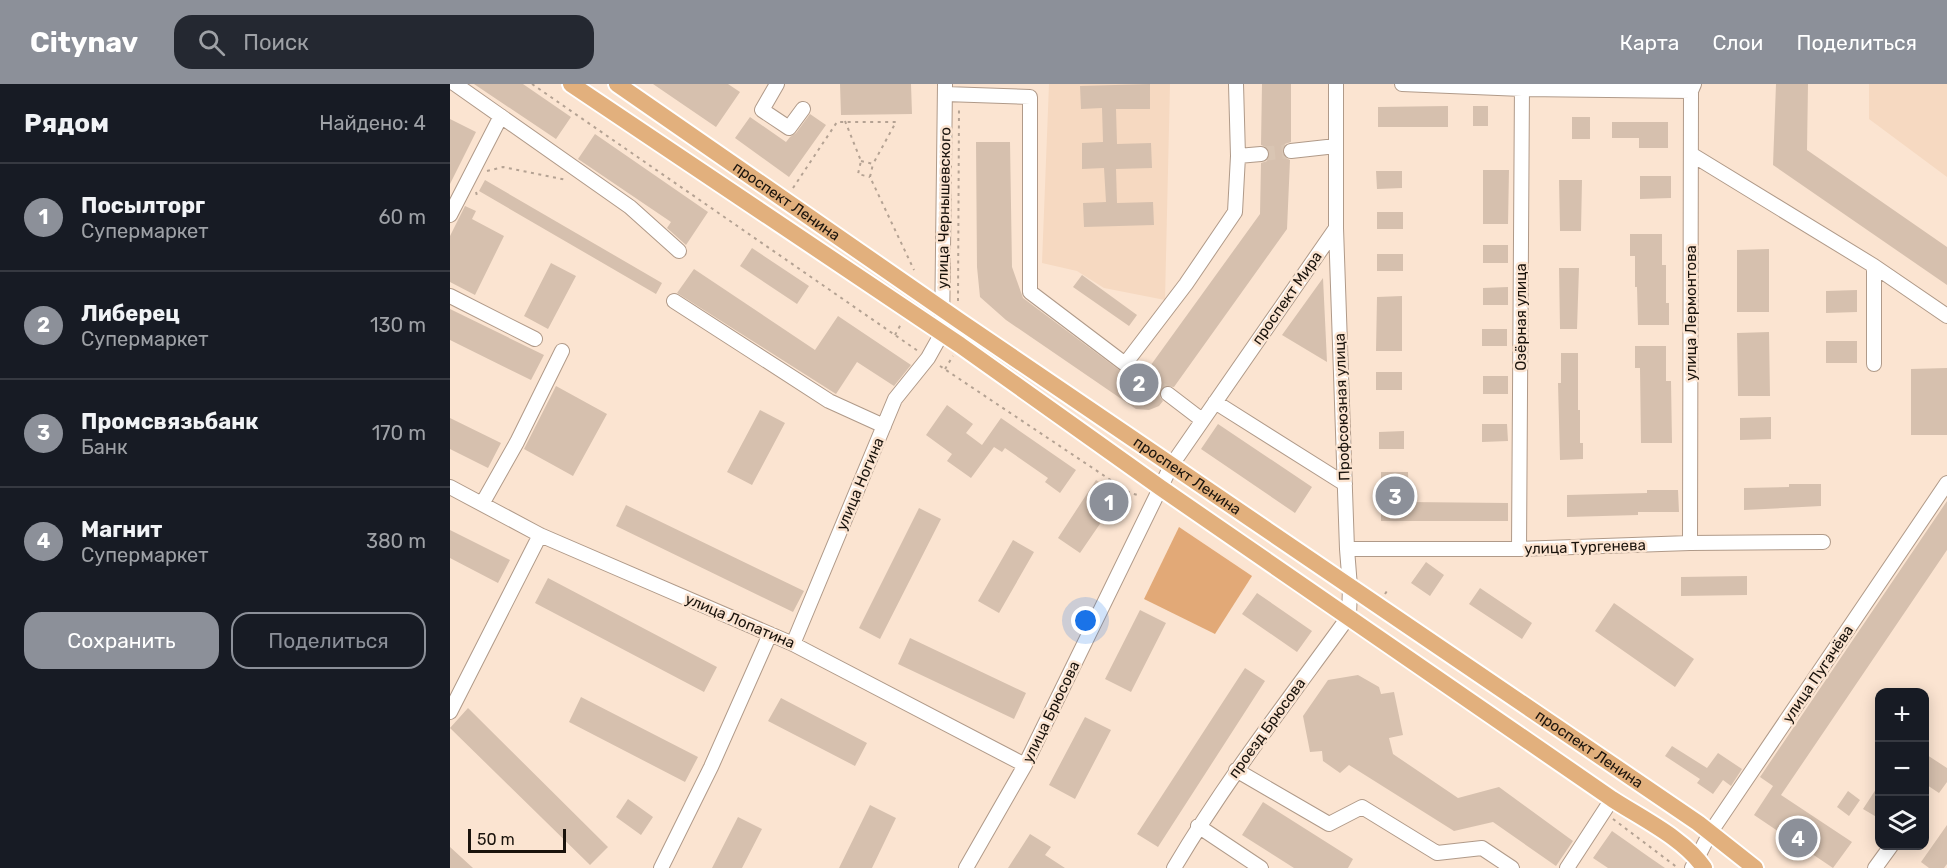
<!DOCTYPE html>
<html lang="ru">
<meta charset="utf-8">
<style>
:root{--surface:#171b24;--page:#242831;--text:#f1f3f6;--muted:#9ea1a6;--line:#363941;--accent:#8c9099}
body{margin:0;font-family:Rubik,sans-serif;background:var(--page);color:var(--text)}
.controls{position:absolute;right:18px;bottom:18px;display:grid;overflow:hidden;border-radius:12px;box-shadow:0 3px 15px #0003}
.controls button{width:54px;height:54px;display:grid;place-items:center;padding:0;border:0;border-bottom:2px solid var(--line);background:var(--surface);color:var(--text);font:30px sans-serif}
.scale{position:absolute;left:18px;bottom:15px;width:98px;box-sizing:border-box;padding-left:6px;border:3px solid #1a130c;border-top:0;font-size:16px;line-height:21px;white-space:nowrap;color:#1a130c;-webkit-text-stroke:4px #fbe4d1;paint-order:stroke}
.you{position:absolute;left:636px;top:537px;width:21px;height:21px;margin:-15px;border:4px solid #fff;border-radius:50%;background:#1a73e8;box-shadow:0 0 0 9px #1a73e833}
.badge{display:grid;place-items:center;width:39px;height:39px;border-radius:50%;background:var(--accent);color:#fff;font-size:20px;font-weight:700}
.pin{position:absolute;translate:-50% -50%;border:3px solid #fff;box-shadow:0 2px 6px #0006}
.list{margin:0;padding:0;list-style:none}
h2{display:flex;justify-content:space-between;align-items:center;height:78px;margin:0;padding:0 24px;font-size:26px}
h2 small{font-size:20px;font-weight:400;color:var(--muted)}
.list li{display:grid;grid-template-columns:39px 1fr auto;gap:18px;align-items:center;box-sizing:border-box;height:108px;padding:0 24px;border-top:2px solid var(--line)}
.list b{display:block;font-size:22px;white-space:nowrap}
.list p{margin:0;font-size:20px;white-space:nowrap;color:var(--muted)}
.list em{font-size:20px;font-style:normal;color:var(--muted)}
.actions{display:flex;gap:12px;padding:18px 24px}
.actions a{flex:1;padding:14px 0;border:2px solid var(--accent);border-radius:18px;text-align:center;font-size:21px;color:var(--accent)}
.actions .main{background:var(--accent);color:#fff}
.icon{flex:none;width:33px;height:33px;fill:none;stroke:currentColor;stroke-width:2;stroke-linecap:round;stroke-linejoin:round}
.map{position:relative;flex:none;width:1497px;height:784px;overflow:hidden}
header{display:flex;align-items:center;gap:36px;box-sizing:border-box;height:84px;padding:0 30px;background:var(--accent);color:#fff}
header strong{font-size:28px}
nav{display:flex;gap:33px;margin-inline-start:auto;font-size:21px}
.search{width:420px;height:54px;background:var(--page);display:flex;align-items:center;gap:15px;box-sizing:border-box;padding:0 21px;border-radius:18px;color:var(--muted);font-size:22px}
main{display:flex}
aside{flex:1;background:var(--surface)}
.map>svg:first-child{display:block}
.built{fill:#f6d9c1}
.green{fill:#e2a977}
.building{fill:#d6c0ae}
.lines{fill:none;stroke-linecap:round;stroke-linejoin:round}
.minor-tunnel{stroke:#d9c5b3;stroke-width:14;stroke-dasharray:14 7;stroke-linecap:butt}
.minor-casing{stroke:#b09a89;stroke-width:16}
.major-casing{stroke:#fff;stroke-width:20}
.path{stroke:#b4a293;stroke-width:2;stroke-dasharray:3 4.5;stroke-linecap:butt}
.minor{stroke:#fff;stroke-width:14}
.major{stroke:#e2b07d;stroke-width:16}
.labels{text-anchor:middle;stroke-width:5;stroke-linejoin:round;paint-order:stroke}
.street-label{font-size:15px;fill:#1a130c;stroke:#fbe4d1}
</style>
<header>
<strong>Citynav</strong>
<div class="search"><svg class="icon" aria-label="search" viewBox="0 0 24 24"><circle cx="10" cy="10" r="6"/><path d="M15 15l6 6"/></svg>Поиск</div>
<nav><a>Карта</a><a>Слои</a><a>Поделиться</a></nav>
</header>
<main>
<aside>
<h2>Рядом<small>Найдено: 4</small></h2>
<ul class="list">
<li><span class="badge">1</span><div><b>Посылторг</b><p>Супермаркет</p></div><em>60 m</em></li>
<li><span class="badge">2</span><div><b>Либерец</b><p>Супермаркет</p></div><em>130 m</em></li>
<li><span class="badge">3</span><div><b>Промсвязьбанк</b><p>Банк</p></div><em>170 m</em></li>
<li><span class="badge">4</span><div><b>Магнит</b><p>Супермаркет</p></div><em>380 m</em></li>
</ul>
<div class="actions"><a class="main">Сохранить</a><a>Поделиться</a></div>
</aside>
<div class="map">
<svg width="1497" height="784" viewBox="0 0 1497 784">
<rect width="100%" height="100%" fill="#fbe4d1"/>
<!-- built -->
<path class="built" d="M599 0H720L715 216 654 204 627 187 592 179Z
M1419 0H1497V93L1419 35Z"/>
<!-- green -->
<path class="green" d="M729 443 802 492 765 550 694 515Z"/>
<!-- building -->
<path class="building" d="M24 0H73L121 33 106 55Z
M203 0H278L290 8 266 43Z
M390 0H461L462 30 391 31Z
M700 0V25H666L667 60 701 59 702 84 666 85 667 119 703 118 704 141 634 143 633 119 656 118 654 84 632 85V59L653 58 652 24 631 25 630 2Z
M812 0H841V58L835 60 832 67 834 73 840 76 837 145 724 303 715 302 711 305 710 313 713 317 709 322 699 326 686 325 556 236 530 213 527 183 526 58H560L562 183 573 214 688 300 697 301 702 293 698 285 810 130 811 79 817 77 820 70 818 64 811 61Z
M1326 0H1358L1357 66 1497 163V201L1323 81Z
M998 22V43H928V23Z
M1023 22H1038V42H1023Z
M360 30 376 41 339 93 285 54 300 33 336 58 340 53 346 49Z
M1122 33H1140V55H1122Z
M0 35 26 48 0 100Z
M1162 38H1218V64H1189V54H1162Z
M145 50 258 128 236 161 217 144 221 138 128 75Z
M1033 86H1059L1058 140H1033Z
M926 87H952V104L927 105Z
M1190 92H1221V114L1190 115Z
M35 96 212 199 206 210 29 107Z
M1109 96H1132L1131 147H1110Z
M15 122 26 127 22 135 54 152 25 211 0 198V152Z
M927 128H953V145H927Z
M1180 150H1212V181H1216V219H1219V241H1188L1187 203H1185V172H1180Z
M1033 161H1058V179H1033Z
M302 164 359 202 347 220 290 182Z
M1319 165V228H1287V166Z
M927 170H953V187H927Z
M101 179 126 192 98 245 74 232Z
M1109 184H1129L1127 245H1110Z
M244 185 365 266 388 232 461 281 444 302 407 278 386 310 227 209Z
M632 191 687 231 679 242 623 203Z
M873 194 877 278 832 251Z
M1058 203V221H1033V204Z
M1407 206V228L1376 229V207Z
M952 212V267H926L927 213Z
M0 225 94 271 81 296 0 256Z
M1032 245H1057V262H1032Z
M1319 248 1320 312H1288L1287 249Z
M1376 257H1407V279H1376Z
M1185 262H1216V297H1221L1222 359H1191L1190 284H1185Z
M1111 269H1128V326H1130V359H1133V375L1110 376 1108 299H1111Z
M1497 284V351H1461V285Z
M926 288H952V306H926Z
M1033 292H1058V310H1033Z
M106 302 157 330 123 392 74 365Z
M497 321 523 340 516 349 532 361 551 334 626 386 610 409 595 398 598 394 555 364 552 368 544 363 521 394 497 377 502 370 476 351Z
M310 326 335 339 302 401 277 388Z
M1321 333V355L1290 356V334Z
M0 334 51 359 38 384 0 365Z
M768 340 862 403 845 429 751 365Z
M1032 340H1057L1058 357 1032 358Z
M954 347V365H929V348Z
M931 388H958L959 418 1058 419V437H931Z
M646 396 669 412 630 469 608 454Z
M1339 400H1371V422L1294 426V404L1339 403Z
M1197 406H1228L1229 428H1188V431L1117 433V411L1197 409Z
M1497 417V466L1331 711 1402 758 1383 784 1304 731 1323 702 1310 693Z
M176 421 354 507 343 528 166 442Z
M469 424 491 435 430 555 409 544Z
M0 446 60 476 48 499 0 474Z
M563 456 584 468 549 529 528 517Z
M976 478 994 491 980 512 961 499Z
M1297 492V511L1231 512V493Z
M98 494 267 583 254 608 85 519Z
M1030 504 1082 539 1072 555 1019 520Z
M807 509 862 547 847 568 792 530Z
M1164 519 1244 575 1225 603 1145 547Z
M690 526 716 539 681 608 655 595Z
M460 554 576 609 564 635 448 580Z
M795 584 815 597 708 763 687 750Z
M908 591 929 603 931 610 944 608 953 651 939 654 943 670 1008 714 1049 703 1123 757 1106 782 1043 738 1004 747 899 681 890 689 873 677 872 667 860 668 853 632 878 596Z
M131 613 248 673 235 698 119 638Z
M331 614 417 659 405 682 318 637Z
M18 624 158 763 140 781 0 644Z
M635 633 661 646 625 715 599 701Z
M1222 662 1257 684 1268 669 1292 685 1281 702 1273 696 1263 710 1247 699 1250 695 1215 672Z
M1474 669 1497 684V698L1489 709 1474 699Z
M1430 699V735L1413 725Z
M1398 707 1410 716 1399 732 1387 723Z
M178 715 203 733 191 751 166 733Z
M813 718 903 775 898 784H844L792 751Z
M420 721 446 734 422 784H389Z
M288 733 312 745 292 784H262Z
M1497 741V780L1494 784H1479L1471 778Z
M1162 747 1199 773 1215 784H1158L1143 774Z
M580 750 601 763 595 771 615 784H558Z
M0 763 23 784H0Z"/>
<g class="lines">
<!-- minor-tunnel -->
<path class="minor-tunnel" d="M811 70 841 67
M693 293 718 310"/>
<defs>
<path id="minor" d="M5 0 180 123 229 167
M327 0 312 26 339 44 353 25
M952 0 1072 5 1241 7
M495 10 580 13V208L675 280 736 200 785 128 788 72 786 0
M841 67 886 62
M1241 70 1424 182 1497 232
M788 72 811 70
M0 131 51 32
M0 212 85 255
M224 217 379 317 434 342
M675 280 693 293
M1424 280V182
M718 310 752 336
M765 318 895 400
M0 403 90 451 343 560 575 681
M32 420 67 358 112 267
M1240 459 1241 7 1244 0
M897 465H1069L1240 459 1373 458
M1069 465 1072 0
M343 560 445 315 478 274 492 249 495 0
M0 628 90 451
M786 686 879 740 912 723 987 769 1032 764 1062 784
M748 742 811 784
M211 784 261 683 320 550
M516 784 575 681 721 382 886 144
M724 784C776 696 839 615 899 532L900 503 897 465 886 144V0
M1117 784 1162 715
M1242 784 1260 749 1497 399
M1425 784 1441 762"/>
<g id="major">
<path d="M121 0 510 261 711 404 1162 715C1191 734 1235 755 1254 784"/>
<path id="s1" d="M167 0 511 238 1248 739 1305 784"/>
</g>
</defs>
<!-- minor casing -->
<use href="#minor" class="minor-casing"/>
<!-- major casing -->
<use href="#major" class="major-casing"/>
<!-- path -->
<path class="path" d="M82 0 468 267
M395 37 411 77 408 90 420 93
M411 77 423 80 420 93 464 186
M37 87 53 83 117 96
M343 104 387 38H446L423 80
M26 108 28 115
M508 217 509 22
M445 251 451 240
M490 282 680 409 691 412
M495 285 503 272
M935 510 939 504
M1163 735 1228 784"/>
<!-- minor -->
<use href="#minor" class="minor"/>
<!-- major -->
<use href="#major" class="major"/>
</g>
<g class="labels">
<!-- street labels -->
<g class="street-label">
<text dy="5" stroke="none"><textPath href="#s1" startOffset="206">проспект Ленина</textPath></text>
<text transform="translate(494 124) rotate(-89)" y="5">улица Чернышевского</text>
<text transform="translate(837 214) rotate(-55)" y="5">проспект Мира</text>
<text transform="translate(1241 229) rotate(-90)" y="5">улица Лермонтова</text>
<text transform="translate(1071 233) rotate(-90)" y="5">Озёрная улица</text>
<text transform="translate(892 323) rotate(-92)" y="5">Профсоюзная улица</text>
<text dy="5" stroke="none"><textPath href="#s1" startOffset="692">проспект Ленина</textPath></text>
<text transform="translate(410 400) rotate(-67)" y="5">улица Ногина</text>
<text transform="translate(1135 463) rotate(-2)" y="5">улица Тургенева</text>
<text transform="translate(290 537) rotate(23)" y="5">улица Лопатина</text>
<text transform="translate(1368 590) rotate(-56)" y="5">улица Пугачёва</text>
<text transform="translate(601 628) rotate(-64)" y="5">улица Брюсова</text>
<text transform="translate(817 644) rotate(-54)" y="5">проезд Брюсова</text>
<text dy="5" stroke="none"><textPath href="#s1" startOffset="1178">проспект Ленина</textPath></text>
</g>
</g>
</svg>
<div class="controls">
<button>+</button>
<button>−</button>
<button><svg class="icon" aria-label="layers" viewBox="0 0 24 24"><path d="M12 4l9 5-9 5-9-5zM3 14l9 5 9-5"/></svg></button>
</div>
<div class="scale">50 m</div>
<div class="you"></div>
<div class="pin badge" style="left:659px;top:418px">1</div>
<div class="pin badge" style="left:689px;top:299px">2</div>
<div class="pin badge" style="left:945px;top:412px">3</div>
<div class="pin badge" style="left:1348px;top:754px">4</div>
</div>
</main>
